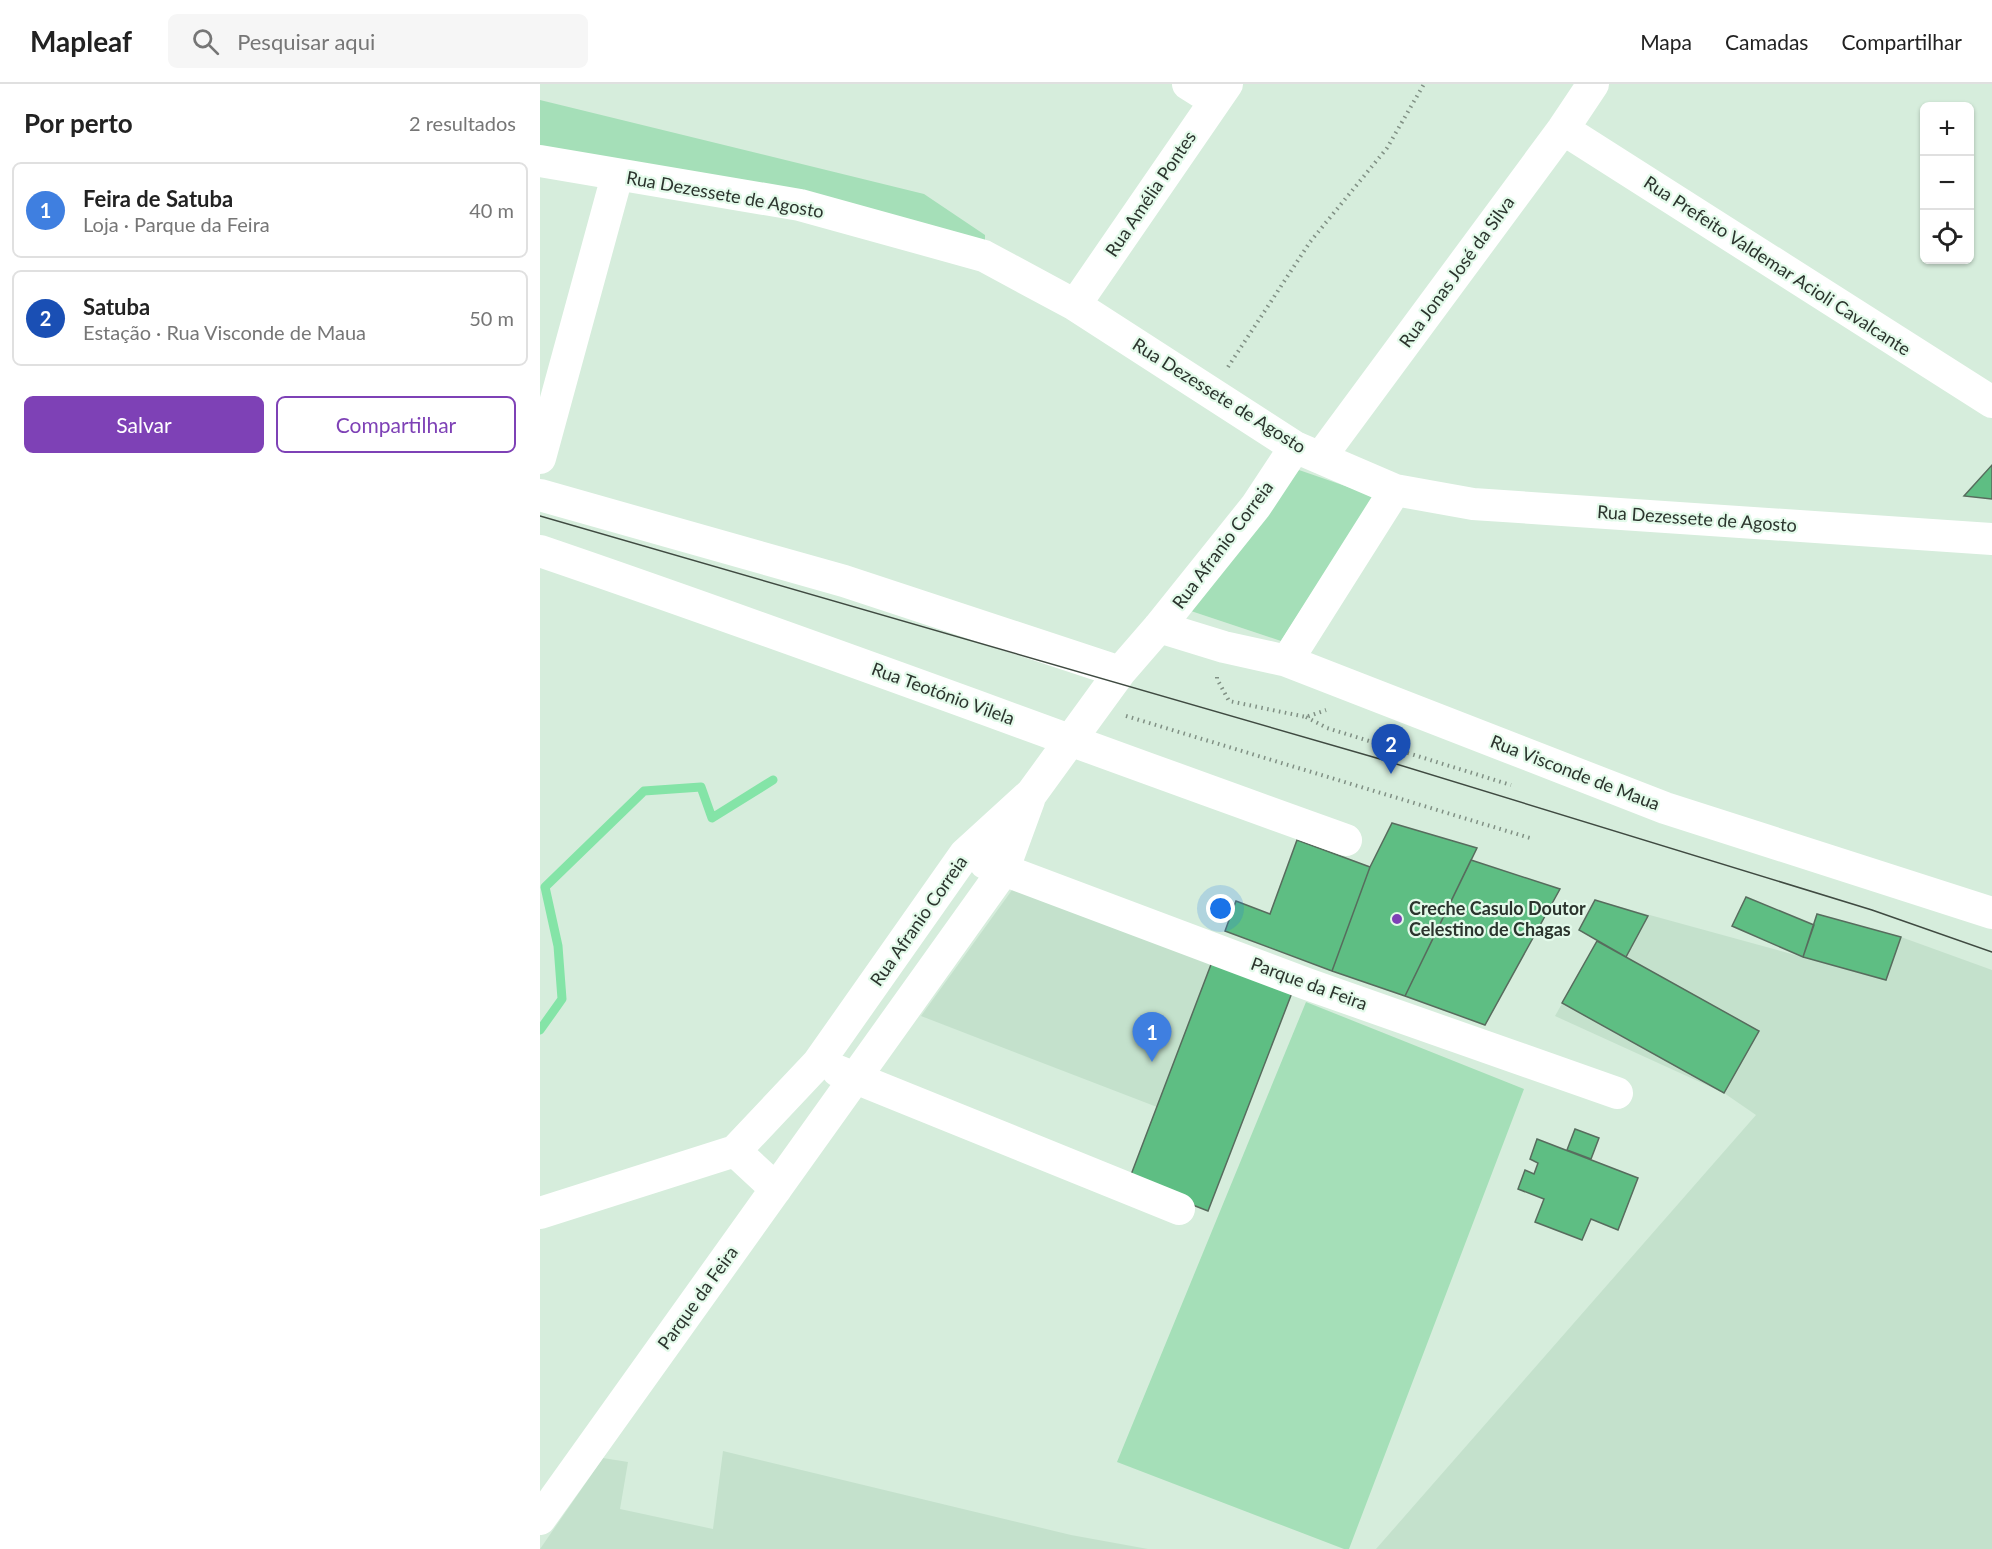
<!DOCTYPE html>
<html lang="pt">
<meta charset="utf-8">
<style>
:root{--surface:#fff;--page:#f6f6f6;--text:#222;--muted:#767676;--line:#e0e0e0;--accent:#7e41b6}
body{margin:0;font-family:Lato,sans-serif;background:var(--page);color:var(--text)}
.controls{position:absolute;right:18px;top:18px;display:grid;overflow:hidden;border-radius:9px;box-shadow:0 2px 4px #0004}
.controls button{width:54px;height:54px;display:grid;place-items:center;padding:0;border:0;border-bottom:2px solid var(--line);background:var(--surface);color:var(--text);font:30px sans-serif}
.you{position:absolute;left:681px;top:825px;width:21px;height:21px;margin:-15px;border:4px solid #fff;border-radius:50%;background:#1a73e8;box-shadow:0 0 0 9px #1a73e833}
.badge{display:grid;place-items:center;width:39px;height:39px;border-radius:50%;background:var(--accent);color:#fff;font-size:20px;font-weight:700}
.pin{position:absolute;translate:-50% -50px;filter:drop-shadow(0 2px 3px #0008)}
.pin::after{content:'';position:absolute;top:32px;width:21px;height:18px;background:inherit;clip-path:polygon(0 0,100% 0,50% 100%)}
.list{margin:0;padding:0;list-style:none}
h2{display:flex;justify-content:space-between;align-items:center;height:78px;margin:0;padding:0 24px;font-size:26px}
h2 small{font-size:20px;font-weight:400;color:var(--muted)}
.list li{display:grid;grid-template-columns:39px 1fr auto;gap:18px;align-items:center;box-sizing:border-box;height:96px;margin:0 12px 12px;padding:0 12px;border:2px solid var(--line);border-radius:9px}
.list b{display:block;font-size:22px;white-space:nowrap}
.list p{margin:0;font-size:20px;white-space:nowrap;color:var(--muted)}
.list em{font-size:20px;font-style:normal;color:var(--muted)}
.actions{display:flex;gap:12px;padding:18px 24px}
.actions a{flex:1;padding:14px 0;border:2px solid var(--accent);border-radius:9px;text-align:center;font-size:21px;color:var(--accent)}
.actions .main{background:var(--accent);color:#fff}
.icon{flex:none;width:33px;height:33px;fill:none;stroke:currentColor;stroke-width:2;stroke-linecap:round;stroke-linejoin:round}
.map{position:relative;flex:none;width:1452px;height:1465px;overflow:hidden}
header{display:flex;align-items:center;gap:36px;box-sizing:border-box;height:84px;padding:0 30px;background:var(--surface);border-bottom:2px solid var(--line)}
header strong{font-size:28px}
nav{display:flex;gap:33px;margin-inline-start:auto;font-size:21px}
.search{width:420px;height:54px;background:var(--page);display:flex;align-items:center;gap:15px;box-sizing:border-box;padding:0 21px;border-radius:9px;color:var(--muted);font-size:22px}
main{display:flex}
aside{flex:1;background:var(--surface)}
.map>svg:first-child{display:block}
.built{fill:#c4e1cc}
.green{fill:#a5dfb8}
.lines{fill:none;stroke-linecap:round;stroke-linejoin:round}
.stream{stroke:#84e4a7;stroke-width:9}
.building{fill:#5ebe83;stroke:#576c5d;stroke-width:1.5}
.path{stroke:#809084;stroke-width:4;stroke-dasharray:1.5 4.5;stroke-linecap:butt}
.minor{stroke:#fff;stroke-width:32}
.tram{stroke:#3f4a41;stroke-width:1.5}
.poi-dot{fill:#7e41b6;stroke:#e3faea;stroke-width:2}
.labels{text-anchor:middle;stroke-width:4.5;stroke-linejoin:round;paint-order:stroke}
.street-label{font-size:18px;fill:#2b342d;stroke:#e3faea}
.poi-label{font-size:18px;font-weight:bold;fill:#2b342d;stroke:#e3faea;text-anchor:start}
</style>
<header>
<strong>Mapleaf</strong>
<div class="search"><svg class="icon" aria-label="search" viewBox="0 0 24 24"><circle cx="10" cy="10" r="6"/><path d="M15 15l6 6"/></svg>Pesquisar aqui</div>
<nav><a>Mapa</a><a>Camadas</a><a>Compartilhar</a></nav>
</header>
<main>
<aside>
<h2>Por perto<small>2 resultados</small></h2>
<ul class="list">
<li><span class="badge" style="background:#3f7fe0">1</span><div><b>Feira de Satuba</b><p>Loja · Parque da Feira</p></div><em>40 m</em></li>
<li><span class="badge" style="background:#1a4fb4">2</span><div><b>Satuba</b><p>Estação · Rua Visconde de Maua</p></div><em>50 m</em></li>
</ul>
<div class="actions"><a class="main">Salvar</a><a>Compartilhar</a></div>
</aside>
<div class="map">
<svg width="1452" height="1465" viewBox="0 0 1452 1465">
<rect width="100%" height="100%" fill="#d6eddc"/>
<!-- built -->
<path class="built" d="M480 795 755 901 668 1127 589 1096 617 1023 381 932Z
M1055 816 1346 896 1361 853 1452 886V1465H836L1216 1031 1184 1009 1015 932 1057 857 1039 846Z
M183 1367 531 1451 608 1465H0L63 1374 88 1378 80 1425 173 1445Z"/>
<!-- green -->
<path class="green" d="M0 16 384 110 445 151V158L0 63Z
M759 386 834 412 741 557 651 527Z
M766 918 984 1005 809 1465H804L577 1378Z"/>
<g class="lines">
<!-- stream -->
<path class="stream" d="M0 946 22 915 18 862 5 803 104 707 161 703 172 734 233 696"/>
</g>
<!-- building -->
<path class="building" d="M1452 381V415L1424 412Z
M852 739 937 764 865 912 792 887 830 783Z
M757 756 830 783 792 887 685 847 696 817 730 830Z
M931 776 1020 805 945 941 865 912Z
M1206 813 1274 841 1263 873 1192 842Z
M1055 816 1108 832 1086 873 1039 846Z
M1277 830 1361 853 1346 896 1263 873Z
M1057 857 1219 947 1184 1009 1022 919Z
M675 870 755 901 668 1127 589 1096Z
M1035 1045 1059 1054 1051 1075 1027 1066Z
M997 1055 1098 1094 1078 1146 1051 1135 1042 1156 995 1138 1004 1115 978 1105 985 1086 994 1090 998 1079 990 1075Z"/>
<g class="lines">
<!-- path -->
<path class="path" d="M688 283 770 158 847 64 884 0
M677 593V595L689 617 766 633 786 626
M586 632 990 754
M766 633 787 644 971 701"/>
<!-- minor -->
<path class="minor" d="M648 0 675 17
M1023 45 1452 318
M0 77 260 121 444 172 535 221 755 363 855 406 933 420 1452 455
M535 221 687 0
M0 374 77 92
M780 374 1023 45 1053 0
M0 411 304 497 580 588
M0 467C270 559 537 660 806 756
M619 543 684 563 747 577 1125 724 1452 829
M747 577 855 406
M445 779 767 900 1077 1009
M298 987 639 1125
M195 1067 236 1105
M0 1129 195 1067 278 979 425 770 492 709 580 588 619 543 716 422 755 363
M0 1435 463 787 489 716"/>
<!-- tram -->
<path class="tram" d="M0 432 840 675 1332 826 1452 868"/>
</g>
<!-- markers -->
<circle class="poi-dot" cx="857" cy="835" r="6"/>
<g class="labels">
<!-- street labels -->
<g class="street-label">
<text transform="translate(611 110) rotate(-56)" y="6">Rua Amélia Pontes</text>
<text transform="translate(185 111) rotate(10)" y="6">Rua Dezessete de Agosto</text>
<text transform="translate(1237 182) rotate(33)" y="6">Rua Prefeito Valdemar Acioli Cavalcante</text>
<text transform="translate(917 188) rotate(-54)" y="6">Rua Jonas José da Silva</text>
<text transform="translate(679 312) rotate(32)" y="6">Rua Dezessete de Agosto</text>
<text transform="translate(1157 435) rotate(4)" y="6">Rua Dezessete de Agosto</text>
<text transform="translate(683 461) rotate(-53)" y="6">Rua Afranio Correia</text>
<text transform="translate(403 610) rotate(20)" y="6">Rua Teotónio Vilela</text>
<text transform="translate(1035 689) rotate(21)" y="6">Rua Visconde de Maua</text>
<text transform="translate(379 837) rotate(-55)" y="6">Rua Afranio Correia</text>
<text transform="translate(769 900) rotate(20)" y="6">Parque da Feira</text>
<text transform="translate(158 1214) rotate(-54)" y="6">Parque da Feira</text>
</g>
<!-- poi labels -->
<g class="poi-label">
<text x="869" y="831">Creche Casulo Doutor<tspan x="869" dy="21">Celestino de Chagas</tspan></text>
</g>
</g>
</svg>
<div class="controls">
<button>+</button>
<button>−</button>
<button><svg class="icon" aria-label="locate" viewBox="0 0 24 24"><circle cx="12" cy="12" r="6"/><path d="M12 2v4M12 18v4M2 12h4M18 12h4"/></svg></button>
</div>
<div class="you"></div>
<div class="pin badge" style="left:612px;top:978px;background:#3f7fe0">1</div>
<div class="pin badge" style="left:851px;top:690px;background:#1a4fb4">2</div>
</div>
</main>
